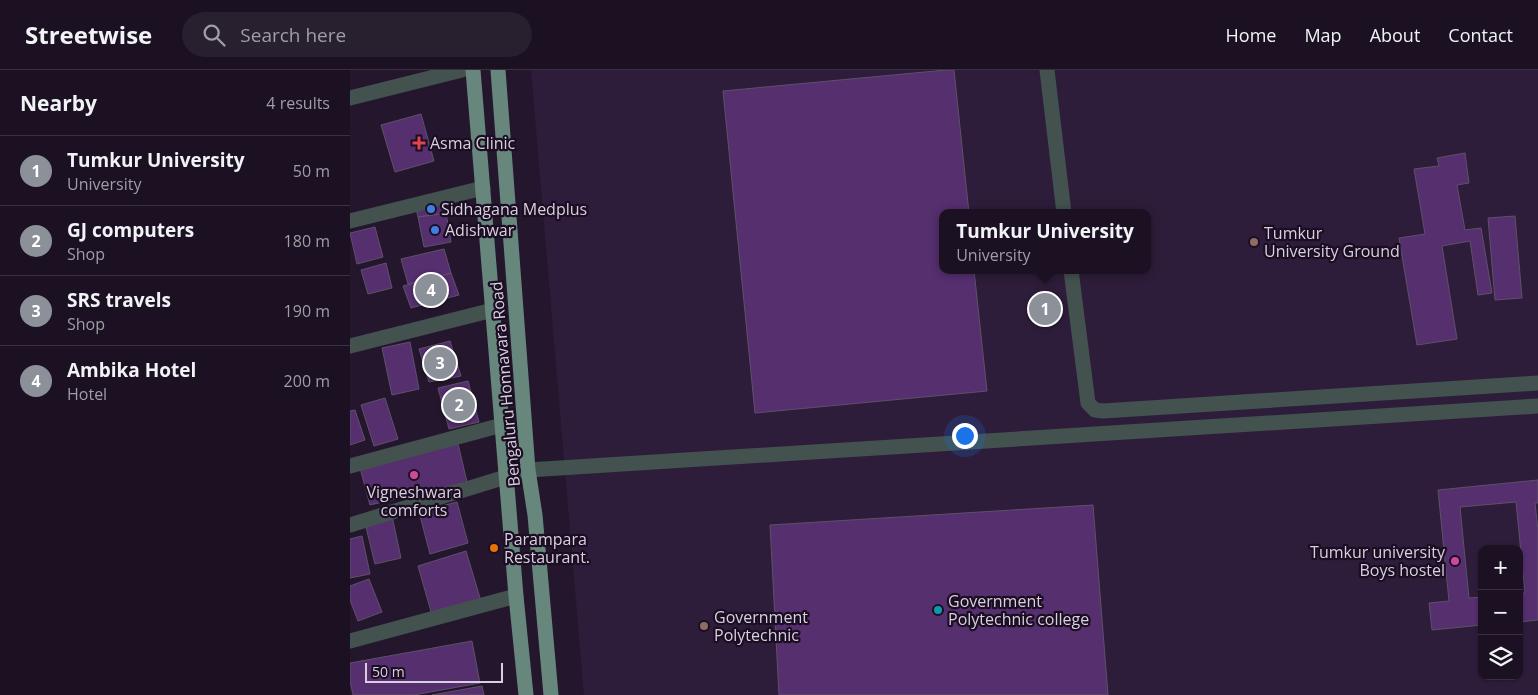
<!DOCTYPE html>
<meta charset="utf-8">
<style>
:root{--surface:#1b1122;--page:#281f2f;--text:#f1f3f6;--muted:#a09da5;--line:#393140;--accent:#8c9099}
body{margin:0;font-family:"Open Sans",sans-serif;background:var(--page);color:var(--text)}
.controls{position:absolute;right:15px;bottom:15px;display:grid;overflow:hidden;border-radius:10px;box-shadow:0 1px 4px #0004}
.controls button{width:45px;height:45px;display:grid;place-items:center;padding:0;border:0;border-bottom:1px solid var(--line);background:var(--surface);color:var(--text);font:25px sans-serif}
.scale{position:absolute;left:15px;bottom:12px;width:138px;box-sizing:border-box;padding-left:5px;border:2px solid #d8cfdf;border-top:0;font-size:14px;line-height:18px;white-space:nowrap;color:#d8cfdf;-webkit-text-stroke:4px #1b0e23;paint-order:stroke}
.you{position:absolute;left:614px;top:365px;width:18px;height:18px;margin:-12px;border:4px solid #fff;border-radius:50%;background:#1a73e8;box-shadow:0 0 0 8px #1a73e833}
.badge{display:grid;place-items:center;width:32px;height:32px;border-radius:50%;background:var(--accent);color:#fff;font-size:16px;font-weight:700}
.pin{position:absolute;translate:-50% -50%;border:2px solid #fff;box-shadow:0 1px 5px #0006}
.popup{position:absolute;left:589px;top:139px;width:212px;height:65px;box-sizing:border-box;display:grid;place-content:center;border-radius:10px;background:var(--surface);filter:drop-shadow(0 1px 4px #0005);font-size:16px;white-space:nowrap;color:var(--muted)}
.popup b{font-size:19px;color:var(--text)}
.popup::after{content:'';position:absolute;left:50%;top:100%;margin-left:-10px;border:10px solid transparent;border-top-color:var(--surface)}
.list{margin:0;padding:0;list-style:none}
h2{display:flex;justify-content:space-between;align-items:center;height:65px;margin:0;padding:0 20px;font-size:21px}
h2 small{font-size:16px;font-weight:400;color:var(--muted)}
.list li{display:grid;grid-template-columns:32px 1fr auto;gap:15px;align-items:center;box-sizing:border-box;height:70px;padding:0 20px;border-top:1px solid var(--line)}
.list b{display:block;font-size:19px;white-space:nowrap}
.list p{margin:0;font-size:16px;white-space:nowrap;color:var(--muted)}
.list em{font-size:16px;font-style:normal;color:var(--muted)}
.icon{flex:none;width:28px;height:28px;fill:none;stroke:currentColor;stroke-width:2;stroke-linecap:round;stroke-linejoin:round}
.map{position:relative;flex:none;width:1188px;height:625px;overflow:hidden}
header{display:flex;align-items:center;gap:30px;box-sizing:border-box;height:70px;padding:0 25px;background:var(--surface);border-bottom:1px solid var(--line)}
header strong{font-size:24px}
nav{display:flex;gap:28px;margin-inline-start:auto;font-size:18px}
.search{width:350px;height:45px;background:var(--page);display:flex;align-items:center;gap:12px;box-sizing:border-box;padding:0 18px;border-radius:28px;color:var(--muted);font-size:19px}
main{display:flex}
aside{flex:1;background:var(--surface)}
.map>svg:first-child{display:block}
.built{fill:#2e1d3a;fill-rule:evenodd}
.building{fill:#562f6f;stroke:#5f506a}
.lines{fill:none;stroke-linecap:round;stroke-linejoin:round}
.minor{stroke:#43524e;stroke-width:15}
.major{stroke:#67877d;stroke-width:15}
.health-dot{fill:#e0444e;stroke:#1b0e23;stroke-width:2}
.shop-dot{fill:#3f7fe0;stroke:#1b0e23;stroke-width:2}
.education-dot{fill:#8d6e63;stroke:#1b0e23;stroke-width:2}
.hotel-dot{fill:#d1479c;stroke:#1b0e23;stroke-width:2}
.food-dot{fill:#e8710a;stroke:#1b0e23;stroke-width:2}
.culture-dot{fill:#0f9aa8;stroke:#1b0e23;stroke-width:2}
.labels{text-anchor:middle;stroke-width:4.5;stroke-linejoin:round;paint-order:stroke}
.poi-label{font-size:16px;fill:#d8cfdf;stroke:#1b0e23;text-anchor:start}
.street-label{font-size:16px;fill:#d8cfdf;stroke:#1b0e23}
</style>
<header>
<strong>Streetwise</strong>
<div class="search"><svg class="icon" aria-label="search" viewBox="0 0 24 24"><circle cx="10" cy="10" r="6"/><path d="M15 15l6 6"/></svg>Search here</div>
<nav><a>Home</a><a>Map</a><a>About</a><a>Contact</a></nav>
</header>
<main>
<aside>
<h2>Nearby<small>4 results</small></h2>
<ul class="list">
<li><span class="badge">1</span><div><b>Tumkur University</b><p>University</p></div><em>50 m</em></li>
<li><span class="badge">2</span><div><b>GJ computers</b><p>Shop</p></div><em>180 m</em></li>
<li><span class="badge">3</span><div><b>SRS travels</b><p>Shop</p></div><em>190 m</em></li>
<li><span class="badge">4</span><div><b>Ambika Hotel</b><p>Hotel</p></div><em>200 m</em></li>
</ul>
</aside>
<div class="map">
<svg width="1188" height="625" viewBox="0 0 1188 625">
<rect width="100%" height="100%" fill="#24172d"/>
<!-- built -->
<path class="built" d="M181 0H1188V625H234ZM592 143H798V200H592ZM1132 479H1169V606H1132Z"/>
<!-- building -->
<path class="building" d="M596 0H604L619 143H592V200H624L637 321 405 343 373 21Z
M71 44 84 91 45 102 31 55Z
M1115 83 1119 113 1107 115 1115 160 1131 158 1142 223 1128 225 1120 171 1092 176 1107 269 1067 275 1049 168 1075 164 1064 99 1089 96 1087 88Z
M93 129 96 143 68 147 65 135Z
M96 143 101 172 74 177 68 147Z
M1165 146 1172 228 1145 230 1138 148Z
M25 157 33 187 7 194 0 163Z
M94 179 101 203 58 214 51 189Z
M36 193 42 218 18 224 11 200Z
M101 203 109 225 61 238 53 216Z
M100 271 111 306 79 312 69 279Z
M60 272 69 319 42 325 32 278Z
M118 311 129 352 99 359 88 318Z
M35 328 48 369 24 376 11 335Z
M5 340 15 370 0 375V341Z
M108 374 117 412 20 435 10 398Z
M1188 410V433H1185L1188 460V550L1169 552V524L1175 523 1166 432 1110 437 1119 528 1132 527V555L1082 560 1079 533 1099 531 1088 420Z
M107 432 118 473 80 484 69 442Z
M743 435 758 625H429L420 455Z
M42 446 51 488 25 494 15 453Z
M12 466 20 504 0 508V469Z
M116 481 131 531 82 545 68 496Z
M19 509 32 542 8 551 0 530V516Z
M122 571 130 613 64 625H3L0 611V593Z
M132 616 134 625H82Z"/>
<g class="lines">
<!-- minor -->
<path class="minor" d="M697 0 714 143
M0 28 112 0
M0 151 133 118
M721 200 738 333 745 340 753 341 1188 313
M0 276 143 240
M0 396 152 355
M0 455 178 400 1188 336
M0 571 166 526"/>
<!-- major -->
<path class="major" d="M123 0 166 526 176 625
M148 0 178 400 185 445 201 625"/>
</g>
<!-- markers -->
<path class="health-dot" d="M66.5 65.5h5v5h5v5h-5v5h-5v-5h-5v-5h5z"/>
<g class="shop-dot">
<circle cx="81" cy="139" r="5"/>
<circle cx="85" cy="160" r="5"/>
</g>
<g class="education-dot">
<circle cx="904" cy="172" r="5"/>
<circle cx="354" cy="556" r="5"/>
</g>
<g class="hotel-dot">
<circle cx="64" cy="405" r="5"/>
<circle cx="1105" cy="491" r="5"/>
</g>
<circle class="food-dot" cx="144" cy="478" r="5"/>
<circle class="culture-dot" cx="588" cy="540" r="5"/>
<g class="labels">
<!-- poi labels -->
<g class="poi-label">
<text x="80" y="79">Asma Clinic</text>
<text x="91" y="145">Sidhagana Medplus</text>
<text x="95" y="166">Adishwar</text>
<text x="914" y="169">Tumkur<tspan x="914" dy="18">University Ground</tspan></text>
<text x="64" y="428" text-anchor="middle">Vigneshwara<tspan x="64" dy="18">comforts</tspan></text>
<text x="154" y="475">Parampara<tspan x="154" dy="18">Restaurant.</tspan></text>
<text x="1095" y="488" text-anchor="end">Tumkur university<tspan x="1095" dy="18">Boys hostel</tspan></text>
<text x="598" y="537">Government<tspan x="598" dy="18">Polytechnic college</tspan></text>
<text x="364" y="553">Government<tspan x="364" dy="18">Polytechnic</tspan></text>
</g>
<!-- street labels -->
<g class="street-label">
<text transform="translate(155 314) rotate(-95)" y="6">Bengaluru Honnavara Road</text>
</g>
</g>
</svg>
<div class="controls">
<button>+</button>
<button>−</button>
<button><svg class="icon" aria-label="layers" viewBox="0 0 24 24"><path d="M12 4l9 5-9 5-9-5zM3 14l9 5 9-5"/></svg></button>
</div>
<div class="scale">50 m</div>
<div class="you"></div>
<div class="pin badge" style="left:695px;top:239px">1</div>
<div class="popup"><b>Tumkur University</b>University</div>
<div class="pin badge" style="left:109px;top:335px">2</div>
<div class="pin badge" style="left:90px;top:293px">3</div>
<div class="pin badge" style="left:81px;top:220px">4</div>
</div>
</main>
